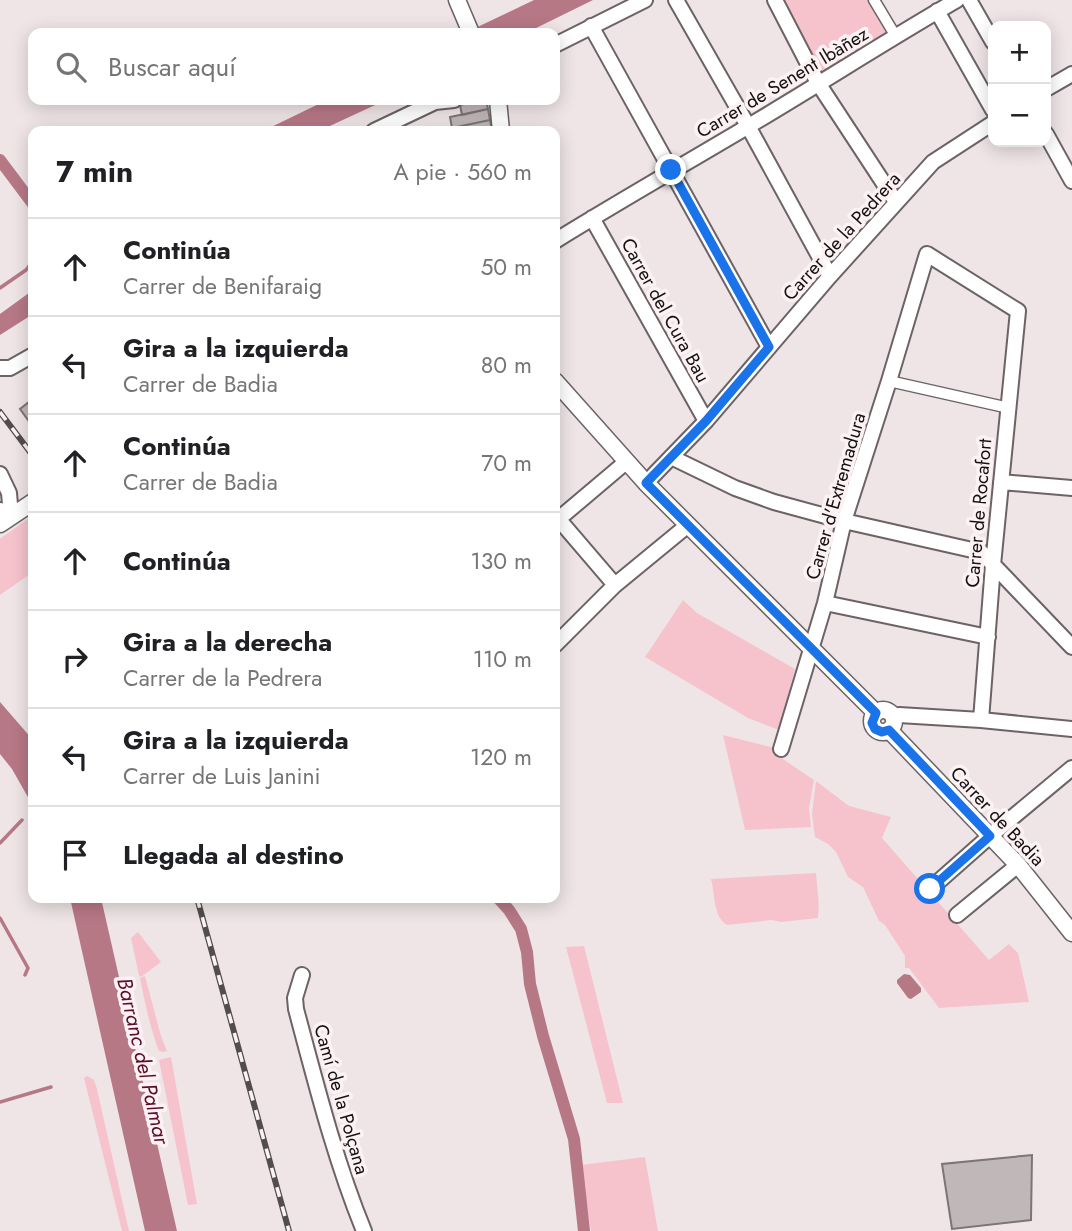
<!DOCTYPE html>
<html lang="es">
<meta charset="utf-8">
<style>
:root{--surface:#fff;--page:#f2f2f2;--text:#202124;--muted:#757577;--line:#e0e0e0}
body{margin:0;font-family:Jost,sans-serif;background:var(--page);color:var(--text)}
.controls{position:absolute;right:21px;top:21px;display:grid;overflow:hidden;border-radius:14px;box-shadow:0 4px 18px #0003}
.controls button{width:63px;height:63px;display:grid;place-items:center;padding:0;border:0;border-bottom:2px solid var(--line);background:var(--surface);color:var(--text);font:35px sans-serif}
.stop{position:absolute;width:21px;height:21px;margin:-16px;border:5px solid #1a73e8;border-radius:50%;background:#fff}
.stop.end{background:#1a73e8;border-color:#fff;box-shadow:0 2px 7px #0008}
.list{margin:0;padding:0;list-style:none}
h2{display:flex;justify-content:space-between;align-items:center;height:91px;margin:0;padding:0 28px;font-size:30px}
h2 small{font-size:23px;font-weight:400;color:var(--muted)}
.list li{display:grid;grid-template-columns:46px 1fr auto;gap:21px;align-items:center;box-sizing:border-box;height:98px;padding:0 28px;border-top:2px solid var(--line)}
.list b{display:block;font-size:26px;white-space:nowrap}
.list p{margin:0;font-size:23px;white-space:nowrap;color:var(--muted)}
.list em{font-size:23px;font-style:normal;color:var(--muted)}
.icon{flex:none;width:38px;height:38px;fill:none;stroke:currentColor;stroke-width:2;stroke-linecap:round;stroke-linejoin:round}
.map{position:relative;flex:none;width:1072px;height:1231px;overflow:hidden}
.search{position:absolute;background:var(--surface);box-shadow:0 4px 18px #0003;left:28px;top:28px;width:532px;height:77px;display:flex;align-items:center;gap:18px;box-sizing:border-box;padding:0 24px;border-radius:14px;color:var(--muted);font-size:26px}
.panel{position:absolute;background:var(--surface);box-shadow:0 4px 18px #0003;left:28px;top:126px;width:532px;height:777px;border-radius:14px}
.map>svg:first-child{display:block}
.green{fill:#f6c3cd}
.water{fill:#b77886}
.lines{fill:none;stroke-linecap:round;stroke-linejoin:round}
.stream{stroke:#b77886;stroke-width:3.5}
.canal{stroke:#b77886;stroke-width:12}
.building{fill:#c0b7b9;stroke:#7d7476;stroke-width:2}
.pedestrian-casing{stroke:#6b6365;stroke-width:13}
.minor-casing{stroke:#6b6365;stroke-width:18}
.tertiary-casing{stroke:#6b6365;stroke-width:19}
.pedestrian{stroke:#fff;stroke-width:10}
.minor{stroke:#fff;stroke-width:14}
.tertiary{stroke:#fff;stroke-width:16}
.rail-casing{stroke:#534e4e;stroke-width:6}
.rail{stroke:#fcf2f4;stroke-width:3.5;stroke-dasharray:10;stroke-linecap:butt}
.route{stroke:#1a73e8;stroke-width:9}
.labels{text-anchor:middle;stroke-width:7;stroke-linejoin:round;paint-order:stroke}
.street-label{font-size:19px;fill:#141111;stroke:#fcf2f4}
.water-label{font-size:21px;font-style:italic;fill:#5c0d2a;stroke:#fcf2f4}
</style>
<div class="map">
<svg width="1072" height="1231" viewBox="0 0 1072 1231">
<rect width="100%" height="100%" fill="#efe5e7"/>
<!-- green -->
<path class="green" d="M775 0H874L896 36 819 81Z
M33 515V572L0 595V539Z
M683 600 697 613 795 669 779 730 748 718 645 657Z
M723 735 775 748 774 753 814 780 809 808 811 827 745 830Z
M816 781 849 806 891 817 882 838 989 960 1009 944 1018 953 1029 1002 939 1008 909 968H905V956L885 925 879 921 863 887 848 877 836 852 828 844 815 837 812 814Z
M816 873C817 889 820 903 818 918L781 922 772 920 727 925C713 917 715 893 711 879Z
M138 932 161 962 141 977 139 976 131 938Z
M584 946 623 1103H607L566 947Z
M145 976 161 1036 167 1051 163 1052 159 1051C150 1028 145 1003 140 978Z
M171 1057 197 1204 188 1205 159 1060Z
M87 1076 94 1080 97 1089 129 1231H122L84 1078Z
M645 1157 658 1231H591L581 1165Z"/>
<!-- water -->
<path class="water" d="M534 0H593L526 33H465Z
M327 100H386L319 131H263Z
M33 290V314L0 335V314Z
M0 702 33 740V806L12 769 0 754Z
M70 898H101L177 1231H145Z
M904 974 910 975 921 988V992L911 999 908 998 897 983V980Z"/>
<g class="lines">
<!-- stream -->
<path class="stream" d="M0 288 26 270 33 261
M0 843 22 820
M0 918 28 968 25 975
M0 1102 51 1087"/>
<!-- canal -->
<path class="canal" d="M0 160 33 204
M498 898 509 910 521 929 527 952 530 984 543 1036 574 1139 584 1231"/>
</g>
<!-- building -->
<path class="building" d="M480 100H486L488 109 462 115 460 105Z
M488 109 490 120 452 128 450 117Z
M490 120 492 131H453L452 128Z
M29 402 33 407V427L20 409Z
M1032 1155 1031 1220 952 1229 942 1164Z"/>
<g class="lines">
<defs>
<path id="pedestrian" d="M874 0 895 35
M889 381 1009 408"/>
<path id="minor" d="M676 0 748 126 830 276
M775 0 818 83 896 202
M969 0 993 42
M937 11 993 110
M591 26 769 347
M555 45 645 0
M1046 89 1072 74
M374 131 435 102 454 100
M1046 134 1072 181
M592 218 706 421
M555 241C618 202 683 165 747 127 818 85 886 41 957 0
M0 368H10L33 355
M671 457 735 488 774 502 844 521 981 552 1072 647
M0 474 9 493 11 516 0 510
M1001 482 1072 488
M646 483 706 421 830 276 933 162 993 123
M555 515 615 585
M555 522 626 462
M825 603 988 637
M555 645 615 585 688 525
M893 717 899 715 981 720 1072 729
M781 749 825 603 844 521 889 381 927 254 1018 311 993 565 981 720
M930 889 990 836 1072 768
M957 915 1018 865
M302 975 295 998 296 1009C316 1084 335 1160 364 1231"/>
<path id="tertiary" d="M457 0 471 33
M498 100 501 131
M555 381 646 483 876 713
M0 524 33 502
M872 721a11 11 0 1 1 22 0a11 11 0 1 1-22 0Z
M889 730 1018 865 1072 933"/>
</defs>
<!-- pedestrian casing -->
<use href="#pedestrian" class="pedestrian-casing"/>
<!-- minor casing -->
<use href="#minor" class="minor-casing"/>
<!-- tertiary casing -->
<use href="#tertiary" class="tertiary-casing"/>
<!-- pedestrian -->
<use href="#pedestrian" class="pedestrian"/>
<!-- minor -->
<use href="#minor" class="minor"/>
<!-- tertiary -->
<use href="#tertiary" class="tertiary"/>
<defs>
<path id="rail" d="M0 412 33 456
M197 898 289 1231"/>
</defs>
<!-- rail casing -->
<use href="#rail" class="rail-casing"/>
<!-- rail -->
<use href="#rail" class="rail"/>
</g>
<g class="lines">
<!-- route -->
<path class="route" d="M671 170 769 347 706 421 646 483 876 713 872 723 875 729 882 732 889 730 990 836 930 889"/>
</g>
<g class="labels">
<!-- street labels -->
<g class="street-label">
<text transform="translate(782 82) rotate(-31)" y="7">Carrer de Senent Ibàñez</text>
<text transform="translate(841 236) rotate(-48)" y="7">Carrer de la Pedrera</text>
<text transform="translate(666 310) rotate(61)" y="7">Carrer del Cura Bau</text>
<text transform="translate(835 496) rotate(-74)" y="7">Carrer d'Extremadura</text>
<text transform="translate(978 513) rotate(-85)" y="7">Carrer de Rocafort</text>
<text transform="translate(998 816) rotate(47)" y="7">Carrer de Badia</text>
<text transform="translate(342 1099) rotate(74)" y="7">Camí de la Polçana</text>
</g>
<!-- water labels -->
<g class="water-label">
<text transform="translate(143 1061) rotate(77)" y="7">Barranc del Palmar</text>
</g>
</g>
</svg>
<div class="controls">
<button>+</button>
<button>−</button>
</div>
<div class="stop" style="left:930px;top:889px"></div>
<div class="stop end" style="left:671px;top:170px"></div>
<div class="search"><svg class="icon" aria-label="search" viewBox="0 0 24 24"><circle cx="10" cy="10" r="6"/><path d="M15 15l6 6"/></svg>Buscar aquí</div>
<section class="panel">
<h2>7 min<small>A pie · 560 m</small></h2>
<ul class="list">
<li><svg class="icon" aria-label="ahead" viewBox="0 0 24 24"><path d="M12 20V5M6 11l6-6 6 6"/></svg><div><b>Continúa</b><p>Carrer de Benifaraig</p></div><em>50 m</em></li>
<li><svg class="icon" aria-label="left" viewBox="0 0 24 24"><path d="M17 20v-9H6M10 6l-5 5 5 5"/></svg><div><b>Gira a la izquierda</b><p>Carrer de Badia</p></div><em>80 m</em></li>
<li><svg class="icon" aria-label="ahead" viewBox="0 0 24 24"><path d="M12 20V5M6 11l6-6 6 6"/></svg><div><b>Continúa</b><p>Carrer de Badia</p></div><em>70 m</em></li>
<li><svg class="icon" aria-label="ahead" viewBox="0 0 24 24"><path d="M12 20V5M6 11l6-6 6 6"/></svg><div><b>Continúa</b></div><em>130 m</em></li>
<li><svg class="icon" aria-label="right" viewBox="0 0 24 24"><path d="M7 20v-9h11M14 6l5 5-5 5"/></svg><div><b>Gira a la derecha</b><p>Carrer de la Pedrera</p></div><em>110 m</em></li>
<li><svg class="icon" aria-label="left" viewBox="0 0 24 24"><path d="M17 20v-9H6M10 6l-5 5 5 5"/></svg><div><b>Gira a la izquierda</b><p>Carrer de Luis Janini</p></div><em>120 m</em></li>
<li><svg class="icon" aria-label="arrive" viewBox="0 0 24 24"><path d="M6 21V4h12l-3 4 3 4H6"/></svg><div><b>Llegada al destino</b></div></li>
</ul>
</section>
</div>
